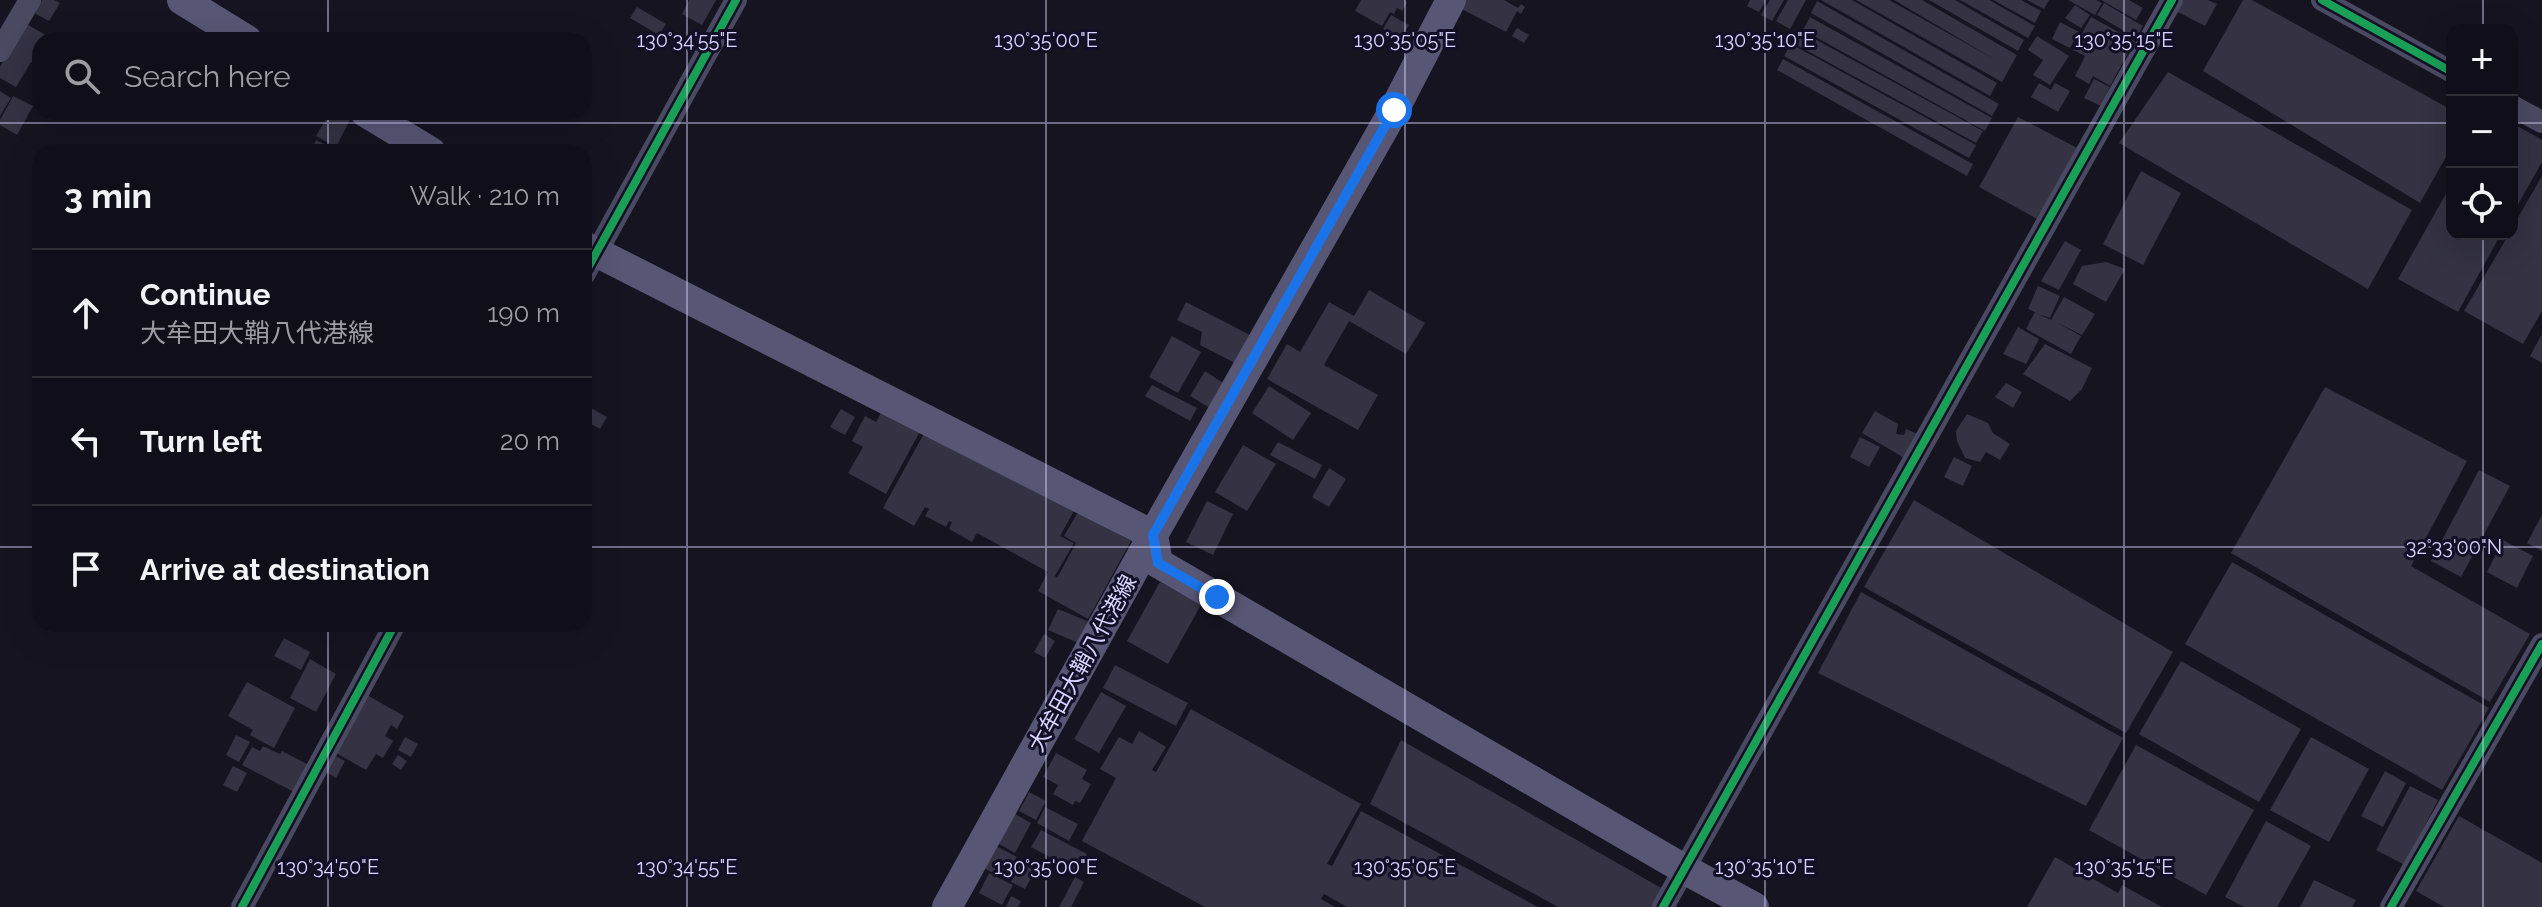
<!DOCTYPE html>
<meta charset="utf-8">
<style>
:root{--surface:#100f19;--page:#191822;--text:#f1f3f6;--muted:#9c9ca2;--line:#302f38}
body{margin:0;font-family:Raleway,"Noto Sans JP",sans-serif;background:var(--page);color:var(--text)}
.controls{position:absolute;right:24px;top:24px;display:grid;overflow:hidden;border-radius:16px;box-shadow:0 8px 32px #0002}
.controls button{width:72px;height:72px;display:grid;place-items:center;padding:0;border:0;border-bottom:2px solid var(--line);background:var(--surface);color:var(--text);font:40px sans-serif}
.stop{position:absolute;width:24px;height:24px;margin:-18px;border:6px solid #1a73e8;border-radius:50%;background:#fff}
.stop.end{background:#1a73e8;border-color:#fff;box-shadow:0 2px 8px #0008}
.list{margin:0;padding:0;list-style:none}
h2{display:flex;justify-content:space-between;align-items:center;height:104px;margin:0;padding:0 32px;font-size:34px}
h2 small{font-size:26px;font-weight:400;color:var(--muted)}
.list li{display:grid;grid-template-columns:52px 1fr auto;gap:24px;align-items:center;box-sizing:border-box;height:128px;padding:0 32px;border-top:2px solid var(--line)}
.list b{display:block;font-size:30px;white-space:nowrap}
.list p{margin:0;font-size:26px;white-space:nowrap;color:var(--muted)}
.list em{font-size:26px;font-style:normal;color:var(--muted)}
.icon{flex:none;width:44px;height:44px;fill:none;stroke:currentColor;stroke-width:2;stroke-linecap:round;stroke-linejoin:round}
.map{position:relative;flex:none;width:2542px;height:907px;overflow:hidden}
.search{position:absolute;background:var(--surface);box-shadow:0 8px 32px #0002;left:32px;top:32px;width:560px;height:88px;display:flex;align-items:center;gap:20px;box-sizing:border-box;padding:0 28px;border-radius:24px;color:var(--muted);font-size:30px}
.panel{position:absolute;background:var(--surface);box-shadow:0 8px 32px #0002;left:32px;top:144px;width:560px;height:488px;border-radius:24px}
.map>svg:first-child{display:block}
.building{fill:#343243}
.lines{fill:none;stroke-linecap:round;stroke-linejoin:round}
.street{stroke:#4a4962;stroke-width:22}
.secondary{stroke:#575674;stroke-width:30}
.cycleway-casing{stroke:#130f26;stroke-width:13}
.cycleway{stroke:#1a9f57;stroke-width:8}
.route{stroke:#1a73e8;stroke-width:10}
.ticks{fill:none;stroke:#d9d4ff;stroke-width:2;stroke-opacity:0.45}
.labels{text-anchor:middle;stroke-width:6;stroke-linejoin:round;paint-order:stroke}
.street-label{font-size:22px;fill:#d9d4ff;stroke:#130f26}
.ticks-label{font-size:20px;text-anchor:middle;fill:#d9d4ff;stroke:#130f26;stroke-width:6;stroke-linejoin:round;paint-order:stroke}
</style>
<div class="map">
<svg width="2542" height="907" viewBox="0 0 2542 907">
<rect width="100%" height="100%" fill="#161421"/>
<!-- building -->
<path class="building" d="M42 0H54L60 3 49 21 34 13Z
M689 0H716L702 25 682 14Z
M1361 0H1405L1407 3 1402 11 1397 8 1394 14 1390 12 1382 26 1355 11Z
M1460 0H1504L1518 8 1521 4 1525 7 1521 14 1517 11 1506 32 1456 6Z
M1750 0H1766L1759 12 1747 6Z
M1770 0H1784L1772 21 1761 15Z
M1788 0H1806L1790 29 1776 21Z
M1821 0H1852L1997 83 1990 96Z
M1856 0H1889L1994 59 1894 0H1922L2017 55 2002 82Z
M1929 0H1955L2024 40 2018 51Z
M1960 0H1989L2035 26 2028 38Z
M1993 0H2021L2041 11 2035 23Z
M2027 0H2049L2044 9Z
M2068 0H2096L2102 3 2095 15Z
M2101 0H2129L2143 8 2136 20Z
M2179 0H2208L2217 4 2205 26 2174 10Z
M2243 0H2252L2452 110V146L2420 203 2203 71Z
M1817 1 1999 104 1992 116 1811 13Z
M2104 3 2143 26 2136 38 2097 15Z
M2075 5 2090 15 2081 28 2065 18Z
M637 7 666 24 659 35 630 18Z
M1391 15 1409 25 1400 39 1383 29Z
M1810 17 1992 118 1985 131 1803 30Z
M2091 17 2135 41 2110 86 2093 76 2089 84 2075 76 2085 56 2073 50Z
M2060 22 2079 32 2070 48 2052 39Z
M25 23 54 40H40V68L31 62 16 87 0 78V67Z
M1517 28 1529 35 1524 43 1512 36Z
M1800 31 1983 131 1976 143 1793 43Z
M2037 36 2069 56 2050 85 2033 75 2043 60 2028 50Z
M1791 44 1976 145 1969 158 1784 56Z
M1783 59 1973 164 1967 176 1777 70Z
M2168 72 2412 210 2368 289 2119 143Z
M2094 79 2110 87 2101 106 2084 98Z
M2039 83 2051 90 2055 83 2070 91 2058 112 2031 97Z
M0 91 11 98 0 116Z
M13 96 33 106 17 135 0 125V120Z
M330 112H354L336 147 316 136Z
M2018 117 2085 152 2048 225 1979 187Z
M2512 123 2542 140V162L2512 215Z
M316 140 328 146 326 152H310Z
M2141 171 2181 193 2143 265 2103 244Z
M2542 176V311L2523 344 2464 311 2509 234H2512V228Z
M2452 183V234H2501L2458 312 2398 279Z
M2065 241 2081 250 2059 290 2041 281Z
M2106 262 2125 269 2106 302 2073 284 2082 266Z
M2038 286 2060 296 2050 318 2038 314 2051 320 2064 297 2095 314 2082 335 2054 321 2081 336 2071 354 2026 329 2035 312 2028 309Z
M1369 290 1425 323 1406 354 1349 321 1324 365 1378 395 1358 430 1267 379 1287 344 1300 352 1329 302 1354 316Z
M1186 302 1250 335 1235 363 1200 345 1202 332 1177 320Z
M2018 327 2039 339 2026 364 2003 354Z
M2542 334V363L2530 356Z
M1172 336 1201 352 1178 393 1149 377Z
M2045 344 2092 368 2082 389 2070 401 2023 374Z
M1205 371 1229 387 1215 411 1190 396Z
M2006 383 2022 392 2013 408 1995 397Z
M1152 385 1197 408 1190 421 1145 396Z
M1269 386 1311 413 1293 440 1252 413Z
M2325 387 2467 461 2411 566 2530 634 2490 702 2231 553Z
M584 404 607 417 600 429 584 420Z
M885 405 923 426 886 494 848 473 863 447 852 441 865 416 876 422Z
M841 409 855 417 845 435 830 427Z
M1875 411 1898 424 1896 434 1904 435 1906 429 1920 435 1911 462 1862 433Z
M1967 414 1988 423 1993 433 2010 444 2000 460 1986 452 1980 462 1965 458 1957 441 1956 431Z
M927 428 1075 509 1060 536 1074 543 1055 576 1057 578 1076 543 1064 536 1078 512 1131 541 1088 619 1038 591 1048 572 977 533 972 542 949 529 952 522 949 521 946 527 925 516 929 509 925 507 914 526 883 508Z
M1860 437 1880 447 1869 467 1850 457Z
M1278 442 1322 465 1315 479 1270 455Z
M1243 445 1276 464 1247 511 1215 492Z
M1954 457 1972 466 1963 486 1944 477Z
M1329 468 1346 479 1329 507 1312 497Z
M2479 470 2510 486 2461 577 2431 561Z
M1914 500 2173 652 2126 733 1864 587Z
M1207 501 1233 514 1213 555 1186 542Z
M2542 515V551L2527 543Z
M2503 540 2533 556 2517 588 2487 572Z
M2232 562 2489 708 2442 790 2185 644Z
M1160 582 1201 605 1168 664 1127 641Z
M1861 592 2123 738 2086 806 1818 673Z
M1058 609 1092 623 1083 645 1048 630Z
M1044 634 1055 641 1045 658 1034 652Z
M284 638 310 652 301 670 274 656Z
M310 659 336 674 316 712 290 698Z
M2181 661 2301 729 2259 802 2139 734Z
M1115 665 1188 703 1176 726 1103 688Z
M247 682 295 708 274 748 250 735 253 730 228 716Z
M1101 692 1126 706 1099 753 1074 739Z
M367 695 404 716 397 729 391 725 385 736 393 741 383 758 376 754 366 770 334 752Z
M1191 709 1361 804 1327 864 1332 866 1361 811 1538 907H1347L1324 894 1321 899 1335 907H1205L1082 841 1116 778 1100 769 1119 737 1132 744 1139 731 1166 747 1152 770 1156 772Z
M236 735 250 742 239 762 226 755Z
M405 737 418 744 411 757 398 750Z
M2311 737 2369 769 2329 842 2270 810Z
M1401 740 1663 889 1654 907H1558L1370 804Z
M2136 745 2254 810 2206 895 2089 830Z
M263 746 280 754 282 751 309 765 294 792 242 765 252 747 260 751Z
M1056 753 1087 770 1082 779 1091 784 1080 803 1075 801 1073 805 1053 794 1058 785 1043 777Z
M332 754 345 761 336 778 322 770Z
M398 755 407 761 401 770 392 764Z
M233 766 247 773 237 792 223 785Z
M2385 771 2406 783 2383 827 2361 816Z
M2410 786 2438 800 2405 865 2376 850Z
M1029 792 1046 801 1036 820 1019 811Z
M1045 807 1078 824 1069 841 1037 823Z
M1008 810 1031 823 1015 853 992 840Z
M2459 816 2542 863V907H2444L2416 891Z
M2266 821 2311 846 2277 907H2244L2225 897Z
M1041 830 1087 854 1078 872 1031 847Z
M996 846 1017 857 1005 880 984 868Z
M2055 857 2118 893 2122 885 2162 907H2027Z
M1021 863 1035 871 1025 889 1011 882Z
M989 873 1013 885 1002 905 979 893Z
M1075 877 1084 882 1071 907H1059Z
M2314 880 2356 900 2352 907H2300Z
M1011 896 1021 901 1018 907H1006Z"/>
<g class="lines">
<!-- street -->
<path class="street" d="M2322 0 2452 72
M0 51 30 0
M2512 106 2542 122
M584 275 736 0
M242 907 395 624
M1663 907 2172 0
M2391 907 2542 644"/>
<!-- secondary -->
<path class="secondary" d="M182 0 247 40
M365 112 431 152
M584 246 1153 535
M1153 535 1158 563 1684 869 1754 907
M947 907 1153 535 1394 110 1451 0"/>
<defs>
<path id="cycleway" d="M2322 0 2452 72
M584 275 736 0
M242 907 395 624
M1663 907 2172 0
M2391 907 2542 644"/>
</defs>
<!-- cycleway casing -->
<use href="#cycleway" class="cycleway-casing"/>
<!-- cycleway -->
<use href="#cycleway" class="cycleway"/>
</g>
<g class="lines">
<!-- route -->
<path class="route" d="M1217 597 1158 563 1153 535 1394 110"/>
</g>
<!-- ticks -->
<path class="ticks" d="M328 0V40M687 0V907M1046 0V907M1405 0V907M1765 0V907M2124 0V907M2483 0V30M328 112V152M0 123H2452M2512 123H2542M2483 234V907M0 547H40M584 547H2542M328 624V907"/>
<g class="labels">
<!-- street labels -->
<g class="street-label">
<text transform="translate(1082 663) rotate(-61)" y="8">大牟田大鞘八代港線</text>
</g>
</g>
<g class="ticks-label">
<text x="687" y="47">130°34'55"E</text>
<text x="1046" y="47">130°35'00"E</text>
<text x="1405" y="47">130°35'05"E</text>
<text x="1765" y="47">130°35'10"E</text>
<text x="2124" y="47">130°35'15"E</text>
<text x="2454" y="554">32°33'00"N</text>
<text x="328" y="874">130°34'50"E</text>
<text x="687" y="874">130°34'55"E</text>
<text x="1046" y="874">130°35'00"E</text>
<text x="1405" y="874">130°35'05"E</text>
<text x="1765" y="874">130°35'10"E</text>
<text x="2124" y="874">130°35'15"E</text>
</g>
</svg>
<div class="controls">
<button>+</button>
<button>−</button>
<button><svg class="icon" aria-label="locate" viewBox="0 0 24 24"><circle cx="12" cy="12" r="6"/><path d="M12 2v4M12 18v4M2 12h4M18 12h4"/></svg></button>
</div>
<div class="stop" style="left:1394px;top:110px"></div>
<div class="stop end" style="left:1217px;top:597px"></div>
<div class="search"><svg class="icon" aria-label="search" viewBox="0 0 24 24"><circle cx="10" cy="10" r="6"/><path d="M15 15l6 6"/></svg>Search here</div>
<section class="panel">
<h2>3 min<small>Walk · 210 m</small></h2>
<ul class="list">
<li><svg class="icon" aria-label="ahead" viewBox="0 0 24 24"><path d="M12 20V5M6 11l6-6 6 6"/></svg><div><b>Continue</b><p>大牟田大鞘八代港線</p></div><em>190 m</em></li>
<li><svg class="icon" aria-label="left" viewBox="0 0 24 24"><path d="M17 20v-9H6M10 6l-5 5 5 5"/></svg><div><b>Turn left</b></div><em>20 m</em></li>
<li><svg class="icon" aria-label="arrive" viewBox="0 0 24 24"><path d="M6 21V4h12l-3 4 3 4H6"/></svg><div><b>Arrive at destination</b></div></li>
</ul>
</section>
</div>
